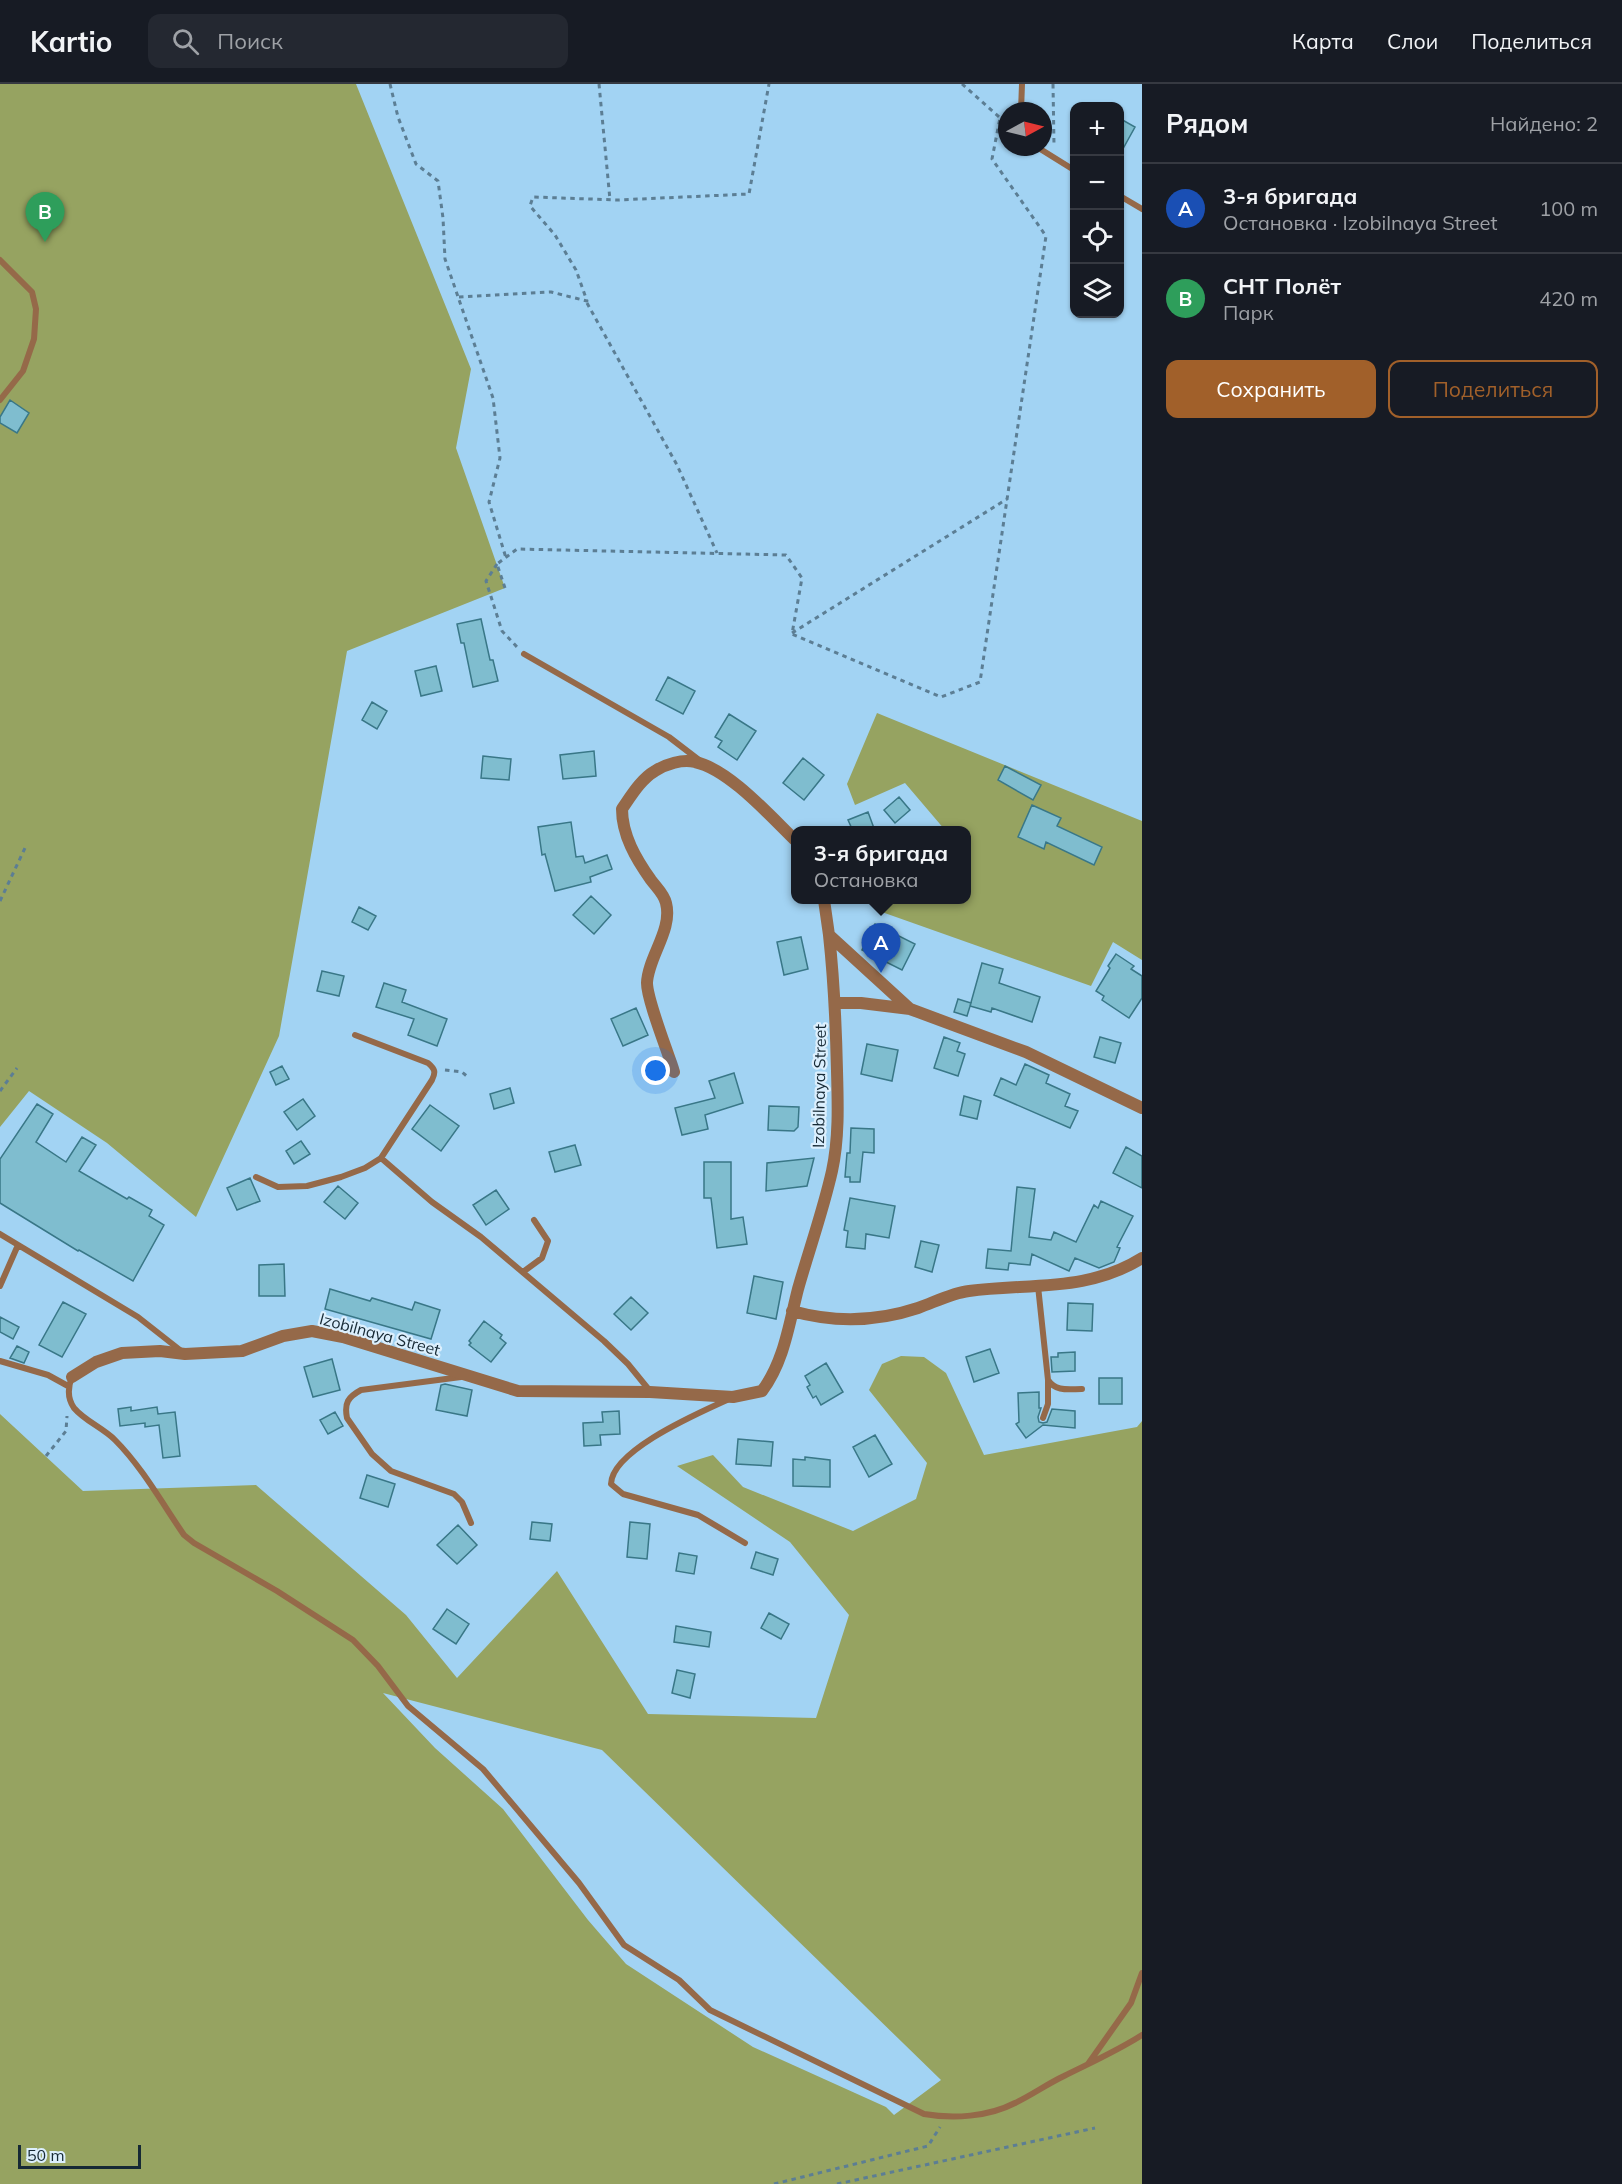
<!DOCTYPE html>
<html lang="ru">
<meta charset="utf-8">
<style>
:root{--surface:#171b24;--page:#242831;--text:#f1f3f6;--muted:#9ea1a6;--line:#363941;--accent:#a1602a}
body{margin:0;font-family:Mulish,sans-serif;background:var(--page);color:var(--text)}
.controls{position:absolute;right:18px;top:18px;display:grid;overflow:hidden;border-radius:12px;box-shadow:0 2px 4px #0004}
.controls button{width:54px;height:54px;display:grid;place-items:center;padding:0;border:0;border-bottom:2px solid var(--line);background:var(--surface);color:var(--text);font:30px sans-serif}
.compass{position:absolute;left:998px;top:18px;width:54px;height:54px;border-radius:50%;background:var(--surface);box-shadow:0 2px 4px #0004;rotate:83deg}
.scale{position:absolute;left:18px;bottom:15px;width:123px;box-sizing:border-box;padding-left:6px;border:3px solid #162935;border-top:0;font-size:16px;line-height:21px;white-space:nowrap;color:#162935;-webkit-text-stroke:4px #dceffd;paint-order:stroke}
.you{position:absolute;left:656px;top:987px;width:21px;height:21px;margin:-15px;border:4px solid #fff;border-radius:50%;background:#1a73e8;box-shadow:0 0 0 9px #1a73e833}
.badge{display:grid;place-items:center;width:39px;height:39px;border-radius:50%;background:var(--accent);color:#fff;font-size:20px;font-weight:700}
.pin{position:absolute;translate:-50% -50px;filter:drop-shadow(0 2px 3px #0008)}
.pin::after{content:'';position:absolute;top:32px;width:21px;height:18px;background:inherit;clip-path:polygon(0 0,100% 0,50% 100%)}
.popup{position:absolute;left:791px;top:742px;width:180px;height:78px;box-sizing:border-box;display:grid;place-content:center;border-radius:12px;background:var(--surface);filter:drop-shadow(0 2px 4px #0005);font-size:20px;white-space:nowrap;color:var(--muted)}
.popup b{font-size:22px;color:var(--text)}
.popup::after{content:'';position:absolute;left:50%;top:100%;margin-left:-12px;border:12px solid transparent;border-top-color:var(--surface)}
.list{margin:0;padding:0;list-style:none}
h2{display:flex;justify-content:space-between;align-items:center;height:78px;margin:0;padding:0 24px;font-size:26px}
h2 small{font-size:20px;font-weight:400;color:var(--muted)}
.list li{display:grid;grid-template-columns:39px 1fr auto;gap:18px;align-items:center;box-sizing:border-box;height:90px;padding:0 24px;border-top:2px solid var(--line)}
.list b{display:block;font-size:22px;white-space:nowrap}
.list p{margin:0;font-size:20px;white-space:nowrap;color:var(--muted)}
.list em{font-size:20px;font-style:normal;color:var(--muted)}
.actions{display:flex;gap:12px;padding:18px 24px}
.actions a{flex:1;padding:14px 0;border:2px solid var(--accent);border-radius:12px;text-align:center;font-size:21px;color:var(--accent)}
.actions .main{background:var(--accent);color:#fff}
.icon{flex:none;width:33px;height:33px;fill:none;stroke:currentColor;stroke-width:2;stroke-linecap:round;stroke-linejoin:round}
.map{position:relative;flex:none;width:1142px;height:2100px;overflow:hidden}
header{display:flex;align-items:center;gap:36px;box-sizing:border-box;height:84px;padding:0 30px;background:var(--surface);border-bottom:2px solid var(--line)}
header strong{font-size:28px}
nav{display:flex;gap:33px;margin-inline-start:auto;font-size:21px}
.search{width:420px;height:54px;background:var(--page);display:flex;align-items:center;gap:15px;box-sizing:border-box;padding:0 21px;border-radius:12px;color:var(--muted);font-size:22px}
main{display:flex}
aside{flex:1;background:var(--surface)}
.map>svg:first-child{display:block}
.green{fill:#96a361;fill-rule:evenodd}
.building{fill:#7fbdcf;stroke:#397787;stroke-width:1.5}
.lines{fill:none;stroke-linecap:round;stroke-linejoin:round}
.path{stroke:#5c7e94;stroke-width:3;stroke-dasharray:4.5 4.5;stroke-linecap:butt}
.lane{stroke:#956949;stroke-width:6}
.street{stroke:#956949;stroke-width:12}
.labels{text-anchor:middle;stroke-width:4.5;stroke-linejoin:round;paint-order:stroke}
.street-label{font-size:16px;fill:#162935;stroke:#dceffd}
</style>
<header>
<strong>Kartio</strong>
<div class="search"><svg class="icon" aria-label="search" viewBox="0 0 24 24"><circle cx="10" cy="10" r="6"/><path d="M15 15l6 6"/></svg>Поиск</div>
<nav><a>Карта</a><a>Слои</a><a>Поделиться</a></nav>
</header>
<main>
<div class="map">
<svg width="1142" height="2100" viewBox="0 0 1142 2100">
<rect width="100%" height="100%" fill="#a2d3f3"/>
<!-- green -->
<path class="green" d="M0 0H356L471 285 456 364 505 504 347 567 279 952 196 1133 107 1059 29 1007 0 1043Z
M877 629 1142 737V876L1113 858 1091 902 879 827 874 816H966V746H945L905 699 855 721 847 700Z
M901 1272 924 1273 946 1289 984 1371 1137 1343 1142 1337V2100H0V1330L83 1407 256 1401 406 1531 457 1594 557 1487 648 1630 816 1634 849 1531 790 1458 677 1382 713 1371 743 1403 853 1447 916 1415 927 1379 869 1306 882 1280ZM383 1609 602 1666 941 1996 894 2031 886 2023 753 1963 626 1880 588 1836 503 1725 435 1664Z"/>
<!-- building -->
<path class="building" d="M1119 34 1135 43 1119 72Z
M10 316 29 329 17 349 0 339V333Z
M481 535 490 576H493L498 597 473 603 464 559H461L457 540Z
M436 582 442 607 421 612 415 587Z
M668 593 695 607 683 630 656 616Z
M372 618 387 627 377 645 362 636Z
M729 630 756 647 737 676 718 663 722 657 715 653Z
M594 667 596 692 563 695 560 671Z
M483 672 511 675 509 696 481 694Z
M803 674 824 691 804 716 783 699Z
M1005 682 1041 701 1033 716 998 696Z
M899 713 910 726 895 739 884 726Z
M1032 721 1061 734 1057 742 1102 763 1094 781 1046 758 1044 765 1018 753Z
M868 728 875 747H853L848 736Z
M571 738 576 773 583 772 585 779 607 771 612 785 590 793 591 798 555 807 545 770 542 771 538 743Z
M591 812 611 831 594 850 573 831Z
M359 823 376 832 368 846 352 838Z
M875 840 915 860 902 886 862 866Z
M801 853 808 885 784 891 777 858Z
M1116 870 1134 882 1131 885 1142 892V914L1129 934 1102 916 1104 912 1096 907 1110 884 1108 882Z
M982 879 1003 885 999 899 1040 913 1032 938 992 924 991 928 970 922Z
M322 887 344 892 339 912 317 907Z
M384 899 406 906 402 918 447 935 437 962 408 951 414 935 376 923Z
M958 915 971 919 967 932 954 928Z
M636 924 648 951 623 962 611 935Z
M944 953 960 959 957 967 965 970 958 992 934 984Z
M1100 953 1121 959 1115 979 1094 973Z
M867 960 898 966 892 997 861 990Z
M1025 980 1049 991 1046 999 1070 1010 1065 1022 1078 1027 1070 1044 994 1011 1001 994 1016 1001Z
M282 982 289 995 276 1001 270 988Z
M734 989 743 1019 705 1031 708 1045 682 1051 675 1024 715 1014 709 997Z
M510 1004 514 1019 494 1025 490 1010Z
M964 1012 981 1017 977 1035 960 1031Z
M303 1015 315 1032 297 1046 284 1028Z
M37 1020 53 1030 36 1058 66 1078 82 1053 96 1061 79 1087 127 1115 129 1113 152 1126 149 1132 164 1141 133 1197 79 1166 78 1167 0 1119V1075Z
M430 1021 459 1042 441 1067 412 1045Z
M769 1022 799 1023 798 1043 794 1047 768 1046Z
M851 1044 874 1045V1069L863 1068 860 1098H850V1093H845L847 1069H850Z
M301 1057 310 1070 294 1080 286 1067Z
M575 1061 581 1081 555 1088 549 1068Z
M1126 1063 1142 1072V1104L1113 1089Z
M814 1074 807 1102 766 1107 767 1079Z
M704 1078H731V1135L743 1133 747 1160 717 1164 711 1114H704Z
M250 1094 260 1117 237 1126 227 1104Z
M338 1102 358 1119 345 1135 324 1118Z
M1017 1103 1035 1105 1029 1153 1051 1156 1054 1148 1076 1158 1094 1121 1098 1124 1101 1117 1133 1132 1117 1163 1120 1164 1114 1178 1099 1184 1075 1174 1069 1187 1032 1170 1030 1181 1009 1179 1008 1186 986 1184 988 1165 1011 1167Z
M496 1106 509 1125 486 1141 473 1121Z
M850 1114 895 1122 889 1154 866 1150 865 1165 846 1163 848 1147 844 1146Z
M921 1157 939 1161 932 1188 915 1183Z
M284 1180 285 1212H259V1181Z
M754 1192 783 1198 776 1235 747 1229Z
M330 1205 370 1217 372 1214 412 1226 415 1218 440 1226 431 1255 325 1225Z
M631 1213 648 1229 631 1246 614 1230Z
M63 1218 86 1230 62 1273 39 1261Z
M1068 1219 1093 1220 1092 1247 1067 1246Z
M0 1233 19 1243 13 1255 0 1248Z
M484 1237 502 1251 500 1254 506 1259 491 1278 469 1261 471 1259 469 1257Z
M17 1262 29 1268 24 1279 10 1274Z
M990 1265 999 1289 974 1298 966 1273Z
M1075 1268V1287L1052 1288 1051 1273H1058V1269Z
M332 1275 340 1306 313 1313 304 1283Z
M826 1279 843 1308 821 1321 816 1312 813 1314 807 1303 810 1301 805 1292Z
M1099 1294H1122V1320H1099Z
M445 1300 472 1306 467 1332 436 1326 441 1301Z
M1039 1308V1324H1041L1038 1333 1039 1338 1043 1339 1047 1338 1052 1325 1075 1327V1344L1043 1341 1026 1354 1016 1340 1019 1338 1018 1309Z
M131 1323V1327L157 1323 158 1330 175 1328 180 1372 163 1374 159 1341 145 1343V1339L120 1342 118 1325Z
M619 1327 620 1350 600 1351 601 1361 584 1362 583 1339 603 1338 602 1328Z
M335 1328 343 1342 328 1350 320 1336Z
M875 1351 892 1380 869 1393 853 1363Z
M738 1355 773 1358 771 1382 736 1380Z
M805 1373 830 1376V1403L793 1402V1375L805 1376Z
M367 1391 395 1400 388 1423 360 1414Z
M532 1438 552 1440 550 1457 530 1455Z
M630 1438 650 1440 647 1475 627 1473Z
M458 1441 477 1461 457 1480 437 1461Z
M756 1468 778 1475 773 1491 751 1484Z
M679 1469 697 1472 694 1490 676 1487Z
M447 1525 469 1540 456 1560 433 1545Z
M769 1529 789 1540 781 1555 761 1544Z
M676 1542 711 1548 709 1563 674 1558Z
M677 1586 695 1590 690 1614 672 1609Z"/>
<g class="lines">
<!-- path -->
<path class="path" d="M390 0 398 33 416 80 438 97 443 134 445 175 493 314 500 374 489 418 506 474
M599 0 610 116
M962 0 1007 40
M1053 0 1054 61
M459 213 551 208 587 217 576 186 555 151 530 122 533 113 618 116 749 110 769 0
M587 219 677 381 717 469
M497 480 486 497 502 547 517 563
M505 504 497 480 517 465 786 471 802 494 792 550 941 613 980 598 1046 152 992 75 1000 34
M792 549 1007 415
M0 817 25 764
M445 986 462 988 469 994
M0 1007 17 984
M46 1372 66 1347 67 1332
M774 2100 928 2062 940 2043
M837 2100 1095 2044"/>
<!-- lane -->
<path class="lane" d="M1021 27 1022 0
M1037 63 1074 86
M1120 112 1142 125
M0 176 32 208 36 225 34 255 23 287 0 316
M524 570 669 653 699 676
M381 1074 432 1118 481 1153 604 1257 628 1280 650 1307
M256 1093 278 1103 307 1102 341 1093 365 1084 381 1074 432 996C436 988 435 985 428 979L355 951
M0 1150 138 1233 180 1266
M523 1188 542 1174 548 1157 534 1136
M0 1202 18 1161
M1038 1202 1048 1296C1056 1308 1069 1305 1082 1305
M0 1277 48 1291 68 1302
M72 1293C68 1303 67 1314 74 1324 85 1337 103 1344 115 1356 142 1383 162 1419 184 1451L194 1459 277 1507 353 1556 378 1582 408 1622 483 1685 579 1799 624 1861 679 1896 710 1926 924 2030C953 2035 988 2033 1015 2019 1032 2011 1047 2000 1064 1992 1090 1979 1117 1967 1142 1951
M461 1293 361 1306C348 1313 344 1319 347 1334L372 1370 391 1387 454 1410 462 1418 471 1439
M727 1316C699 1329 612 1366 611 1400L623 1410 698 1431 745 1459
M1043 1334 1048 1320V1296
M1088 1980 1131 1919 1142 1889"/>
<!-- street -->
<path class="street" d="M824 816 829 851 910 925
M836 919H861L910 925 1026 968 1142 1024
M674 988C668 968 647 916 647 899 648 873 673 846 666 819 664 810 657 804 651 796 636 775 622 751 622 725 631 712 641 695 655 687 666 680 682 675 695 678 729 685 771 733 796 757
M792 1227C835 1239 876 1238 918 1224 935 1218 952 1209 969 1207 1030 1199 1088 1208 1142 1174
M72 1293 96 1278 122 1269 160 1267 185 1270 242 1267 283 1252 312 1247 343 1253 518 1307 650 1308 733 1313 762 1307C784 1278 789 1240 798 1205 809 1166 823 1127 832 1087 839 1055 838 1021 837 987 836 942 834 897 829 851"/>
</g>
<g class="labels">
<!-- street labels -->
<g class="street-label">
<text transform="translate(819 1002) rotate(-89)" y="6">Izobilnaya Street</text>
<text transform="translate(380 1250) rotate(15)" y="6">Izobilnaya Street</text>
</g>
</g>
</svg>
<div class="controls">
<button>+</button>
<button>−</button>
<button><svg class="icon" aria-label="locate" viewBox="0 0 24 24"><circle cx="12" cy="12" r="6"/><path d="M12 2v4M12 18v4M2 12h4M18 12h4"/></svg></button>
<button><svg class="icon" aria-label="layers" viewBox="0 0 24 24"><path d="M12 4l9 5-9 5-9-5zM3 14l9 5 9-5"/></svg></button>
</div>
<svg class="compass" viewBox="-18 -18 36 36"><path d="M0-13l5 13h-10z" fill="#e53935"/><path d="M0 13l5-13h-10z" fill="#9ea1a6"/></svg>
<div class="scale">50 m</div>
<div class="you"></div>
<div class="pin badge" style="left:881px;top:889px;background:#1a4fb4">A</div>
<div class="popup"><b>3-я бригада</b>Остановка</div>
<div class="pin badge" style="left:45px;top:158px;background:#2e9e5b">B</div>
</div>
<aside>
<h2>Рядом<small>Найдено: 2</small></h2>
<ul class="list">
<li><span class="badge" style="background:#1a4fb4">A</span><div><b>3-я бригада</b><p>Остановка · Izobilnaya Street</p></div><em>100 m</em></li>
<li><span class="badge" style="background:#2e9e5b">B</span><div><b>СНТ Полёт</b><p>Парк</p></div><em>420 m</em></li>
</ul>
<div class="actions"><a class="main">Сохранить</a><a>Поделиться</a></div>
</aside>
</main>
